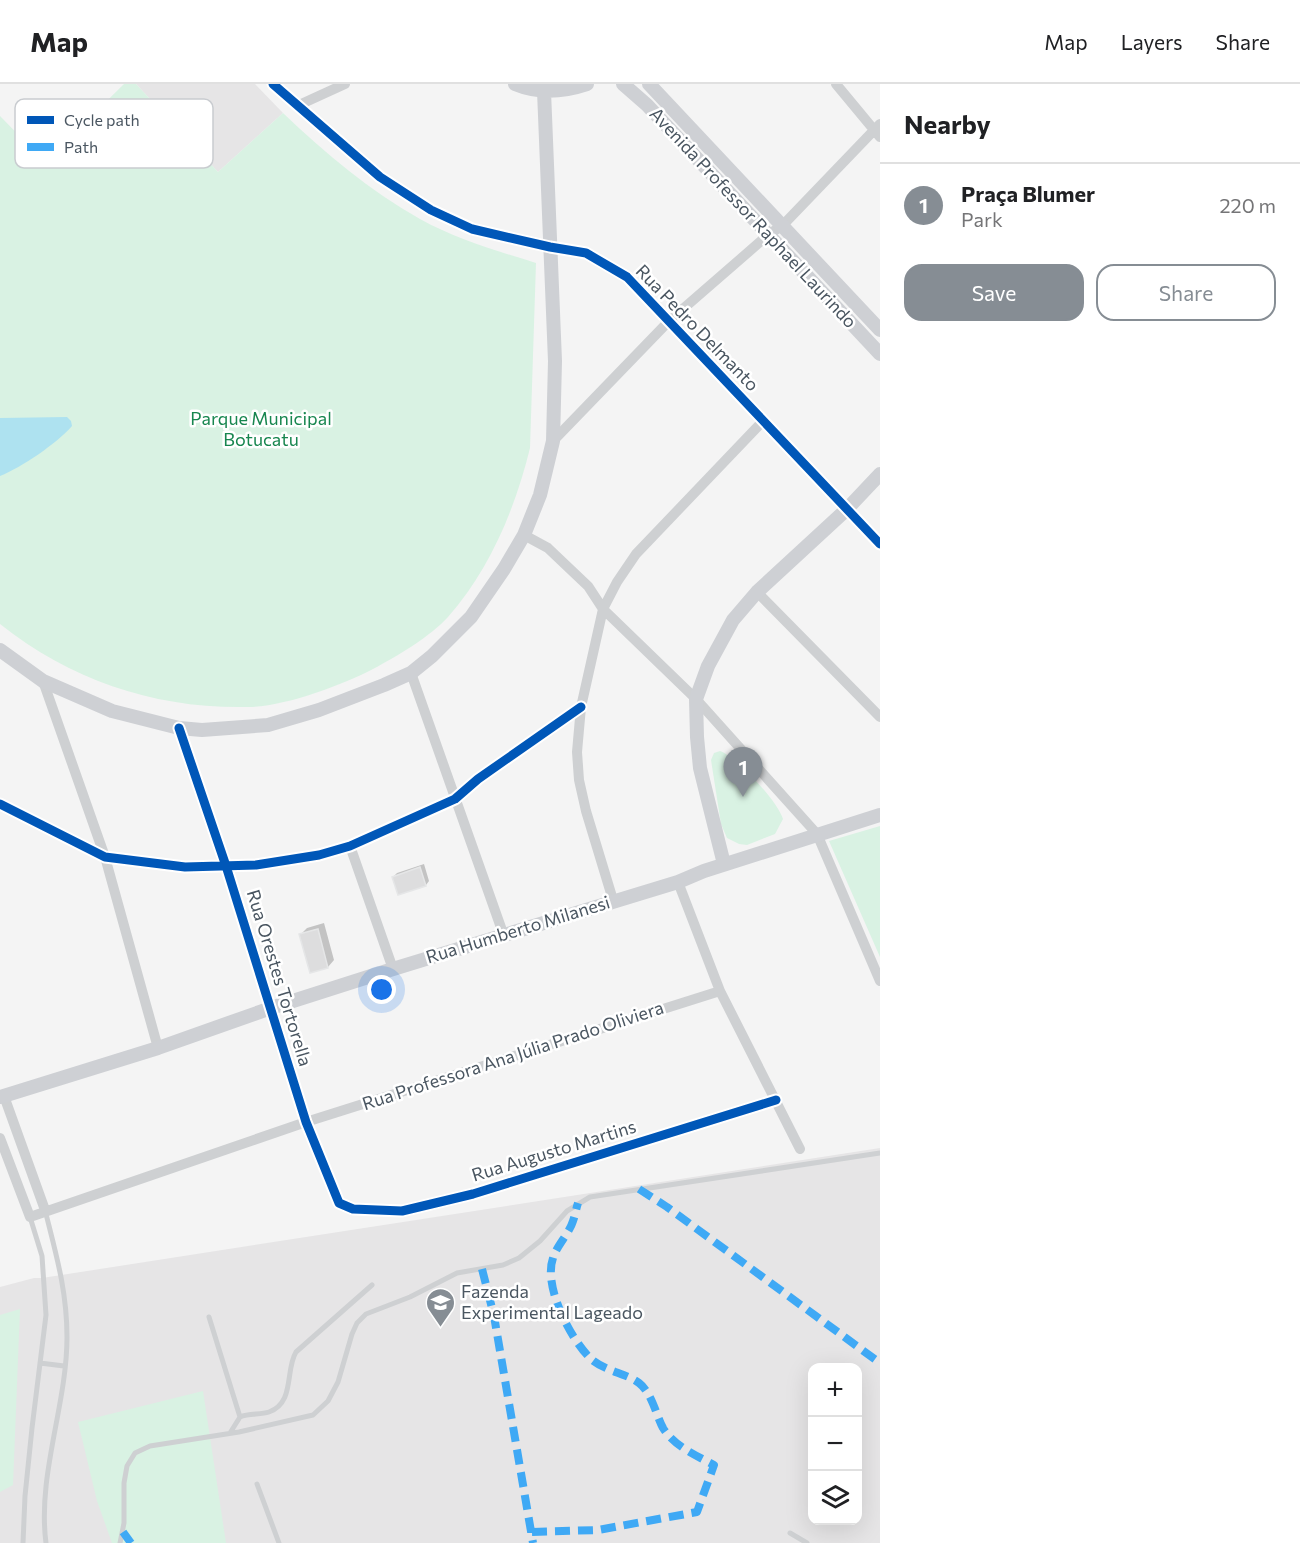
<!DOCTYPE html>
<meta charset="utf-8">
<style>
:root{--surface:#fff;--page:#f6f6f6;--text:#202124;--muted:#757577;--line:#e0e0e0;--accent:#868d94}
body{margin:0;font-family:Commissioner,sans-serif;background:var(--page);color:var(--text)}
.controls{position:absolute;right:18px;bottom:18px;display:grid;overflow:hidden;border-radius:12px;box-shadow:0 6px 24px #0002}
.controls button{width:54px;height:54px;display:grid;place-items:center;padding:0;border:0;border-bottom:2px solid var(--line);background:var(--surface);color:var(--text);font:30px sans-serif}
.you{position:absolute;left:382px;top:906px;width:21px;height:21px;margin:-15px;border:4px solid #fff;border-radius:50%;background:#1a73e8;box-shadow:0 0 0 9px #1a73e833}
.badge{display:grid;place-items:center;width:39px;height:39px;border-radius:50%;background:var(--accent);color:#fff;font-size:20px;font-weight:700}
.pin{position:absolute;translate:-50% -50px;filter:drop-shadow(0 2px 3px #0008)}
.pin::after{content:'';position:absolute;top:32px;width:21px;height:18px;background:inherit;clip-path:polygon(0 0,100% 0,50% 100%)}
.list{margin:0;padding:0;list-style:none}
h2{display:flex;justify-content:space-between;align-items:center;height:78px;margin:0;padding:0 24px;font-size:26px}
h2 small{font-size:20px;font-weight:400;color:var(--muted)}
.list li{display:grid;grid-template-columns:39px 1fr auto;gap:18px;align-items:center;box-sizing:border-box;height:84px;padding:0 24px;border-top:2px solid var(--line)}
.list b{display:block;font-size:22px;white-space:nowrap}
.list p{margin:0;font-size:20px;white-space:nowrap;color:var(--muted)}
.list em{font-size:20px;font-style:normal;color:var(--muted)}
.actions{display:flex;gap:12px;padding:18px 24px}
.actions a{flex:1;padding:14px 0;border:2px solid var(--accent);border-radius:18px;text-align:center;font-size:21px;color:var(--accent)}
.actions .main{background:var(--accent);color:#fff}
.icon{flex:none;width:33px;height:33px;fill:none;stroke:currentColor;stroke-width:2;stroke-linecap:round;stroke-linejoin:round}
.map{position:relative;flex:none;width:880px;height:1459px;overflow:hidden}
header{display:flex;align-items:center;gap:36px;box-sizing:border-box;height:84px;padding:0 30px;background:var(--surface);border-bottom:2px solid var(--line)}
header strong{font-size:28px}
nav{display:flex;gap:33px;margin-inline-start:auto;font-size:21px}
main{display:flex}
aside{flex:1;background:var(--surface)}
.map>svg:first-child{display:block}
.education{fill:#e6e5e6;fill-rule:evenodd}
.green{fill:#d9f2e3}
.water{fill:#aee2f0}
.shadow{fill:#0003}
.building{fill:#ddddde;stroke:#e5e6e7;stroke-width:1.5}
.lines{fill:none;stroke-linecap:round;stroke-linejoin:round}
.lane{stroke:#ced0d2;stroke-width:5}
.street{stroke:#ced0d2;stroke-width:10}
.secondary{stroke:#ced0d4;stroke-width:14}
.quiet{stroke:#3fa9f5;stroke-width:8;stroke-dasharray:15 8;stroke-linecap:butt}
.cycleway-casing{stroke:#fff;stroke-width:13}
.cycleway{stroke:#0057b8;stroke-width:9}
.labels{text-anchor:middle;stroke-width:5;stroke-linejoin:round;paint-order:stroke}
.street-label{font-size:18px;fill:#4a5661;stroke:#fff}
.park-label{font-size:18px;fill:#17864f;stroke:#fff}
.poi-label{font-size:18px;fill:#4a5661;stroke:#fff;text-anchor:start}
.key{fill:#fff;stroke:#c9ccd0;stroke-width:1.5}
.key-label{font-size:16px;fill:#4a5661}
</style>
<header>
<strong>Map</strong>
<nav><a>Map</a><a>Layers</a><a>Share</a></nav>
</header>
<main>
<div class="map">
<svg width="880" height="1459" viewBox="0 0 880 1459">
<rect width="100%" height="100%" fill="#f4f4f4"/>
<!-- education -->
<path class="education" d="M136 0H255L283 29 218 88Z
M880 1064V1459H0V1203L34 1194H42ZM812 1284H858V1436H812Z"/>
<!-- green -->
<path class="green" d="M124 0H136L218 88 283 29C325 69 370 107 420 135 456 155 497 167 536 179L530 364C515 425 490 485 448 533 431 552 396 573 373 585 342 601 284 623 248 623 156 625 72 597 0 540V32L45 78Z
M720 667C737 673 778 718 783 735L775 750 747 761 739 760 727 754 721 740 711 676 714 669Z
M880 742V873L829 757Z
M20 1225 13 1401 0 1408V1231Z
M203 1307 226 1459H112L97 1417 78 1338Z"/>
<!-- water -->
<path class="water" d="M67 333 71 337 72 342C56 360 22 383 0 392V334Z"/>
<!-- shadow -->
<path class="shadow" d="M424 780 429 797 426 801 399 809 393 793 397 789Z
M324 839 334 876 328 883 311 887 301 850 307 844Z"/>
<!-- building -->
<path class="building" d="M420 783 426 802 398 811 392 793Z
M318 845 328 884 310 889 299 850Z"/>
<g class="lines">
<!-- lane -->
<path class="lane" d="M45 1126C56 1170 67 1207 67 1253 67 1321 37 1391 46 1459
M209 1233 240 1333
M40 1279 64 1282
M230 1349 240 1333C249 1329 260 1331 269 1328 295 1319 285 1286 296 1268L372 1201
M257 1400 279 1459
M790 1449 807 1459
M23 1459 25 1412 32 1344 46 1231 42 1172 30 1133
M120 1459 124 1439V1399L127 1382 135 1369 150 1362 239 1348 313 1331 328 1317 338 1298 352 1250 357 1239 366 1230 410 1213 457 1189 503 1181 519 1174 540 1157 567 1127 590 1113 880 1069"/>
<!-- street -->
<path class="street" d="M273 0 380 93 431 126 472 145 550 163 586 169 627 193 880 460
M836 0 880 53
M299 21 345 0
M553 357 669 237 768 151 783 141 880 40
M524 451 548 464 588 502 603 525 696 615 817 750 880 897
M757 508 880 633
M411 589 504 852
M43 597 105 773 158 964
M179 644 226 782 306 1038 339 1119 353 1125 402 1127 473 1110 776 1016
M0 720 105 773 185 783 256 781 319 771 350 762 455 715 478 695 581 623
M350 762 393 885
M678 798 720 907 800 1065
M613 816 586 727 579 696 577 668 581 623 603 525 617 498 636 470 764 336
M4 1012 45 1126
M0 1054 30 1133 306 1038 720 907"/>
<!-- secondary -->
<path class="secondary" d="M515 0C539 10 563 8 587 0
M623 0 647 21 880 270
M649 0 880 246
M0 566 43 597 112 627 179 644 202 646 268 641 319 626 384 601 411 589 432 572 471 533 504 485 524 451 540 411 553 357 555 277 544 7
M724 780 700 684 697 653 696 615 708 582 733 536 757 508 847 425 880 390
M0 1013 158 964 271 924 393 885 678 798 704 787 880 731"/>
<!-- quiet -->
<path class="quiet" d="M639 1105 667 1123 880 1279
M482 1185 494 1232 533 1459
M123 1448 131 1459
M532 1448 598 1446 697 1428 714 1381C697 1372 674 1362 663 1344 656 1331 652 1309 639 1299 626 1289 604 1287 590 1274 570 1254 543 1202 553 1174 557 1161 569 1150 573 1137 575 1132 576 1125 578 1119"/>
<defs>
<path id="cycleway" d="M273 0 380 93 431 126 472 145 550 163 586 169 627 193 880 460
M179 644 226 782 306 1038 339 1119 353 1125 402 1127 473 1110 776 1016
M0 720 105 773 185 783 256 781 319 771 350 762 455 715 478 695 581 623"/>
</defs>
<!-- cycleway casing -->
<use href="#cycleway" class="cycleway-casing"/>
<!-- cycleway -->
<use href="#cycleway" class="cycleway"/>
</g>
<!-- icons -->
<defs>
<symbol id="university-pin" viewBox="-11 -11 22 30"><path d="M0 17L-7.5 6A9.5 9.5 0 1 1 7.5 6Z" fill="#868d94" stroke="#fff"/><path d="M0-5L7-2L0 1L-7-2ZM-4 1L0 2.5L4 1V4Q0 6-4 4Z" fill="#fff"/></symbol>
</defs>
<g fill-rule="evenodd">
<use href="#university-pin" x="424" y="1202" width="33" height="45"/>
</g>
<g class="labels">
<!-- street labels -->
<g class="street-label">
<text transform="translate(753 134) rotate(47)" y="6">Avenida Professor Raphael Laurindo</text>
<text transform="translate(697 244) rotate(46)" y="6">Rua Pedro Delmanto</text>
<text transform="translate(518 846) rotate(-17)" y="6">Rua Humberto Milanesi</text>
<text transform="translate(279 894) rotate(73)" y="6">Rua Orestes Tortorella</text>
<text transform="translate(513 972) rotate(-18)" y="6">Rua Professora Ana Júlia Prado Oliviera</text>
<text transform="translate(554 1067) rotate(-17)" y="6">Rua Augusto Martins</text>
</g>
<!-- park labels -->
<g class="park-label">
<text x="261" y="341">Parque Municipal<tspan x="261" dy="21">Botucatu</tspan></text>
</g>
<!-- poi labels -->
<g class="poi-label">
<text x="461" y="1214">Fazenda<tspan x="461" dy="21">Experimental Lageado</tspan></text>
</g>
</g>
<!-- legend -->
<rect x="15" y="15" width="198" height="69" rx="9" class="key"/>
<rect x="27" y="32" width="27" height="8" fill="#0057b8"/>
<rect x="27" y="59" width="27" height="8" fill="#3fa9f5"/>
<g class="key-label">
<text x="64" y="42">Cycle path</text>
<text x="64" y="69">Path</text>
</g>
</svg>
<div class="controls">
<button>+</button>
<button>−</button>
<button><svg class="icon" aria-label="layers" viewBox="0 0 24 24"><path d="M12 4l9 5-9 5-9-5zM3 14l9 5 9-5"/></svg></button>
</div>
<div class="you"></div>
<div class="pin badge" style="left:743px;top:713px">1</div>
</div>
<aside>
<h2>Nearby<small></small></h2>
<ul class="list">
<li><span class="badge">1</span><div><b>Praça Blumer</b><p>Park</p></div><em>220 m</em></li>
</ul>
<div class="actions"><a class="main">Save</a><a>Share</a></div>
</aside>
</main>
